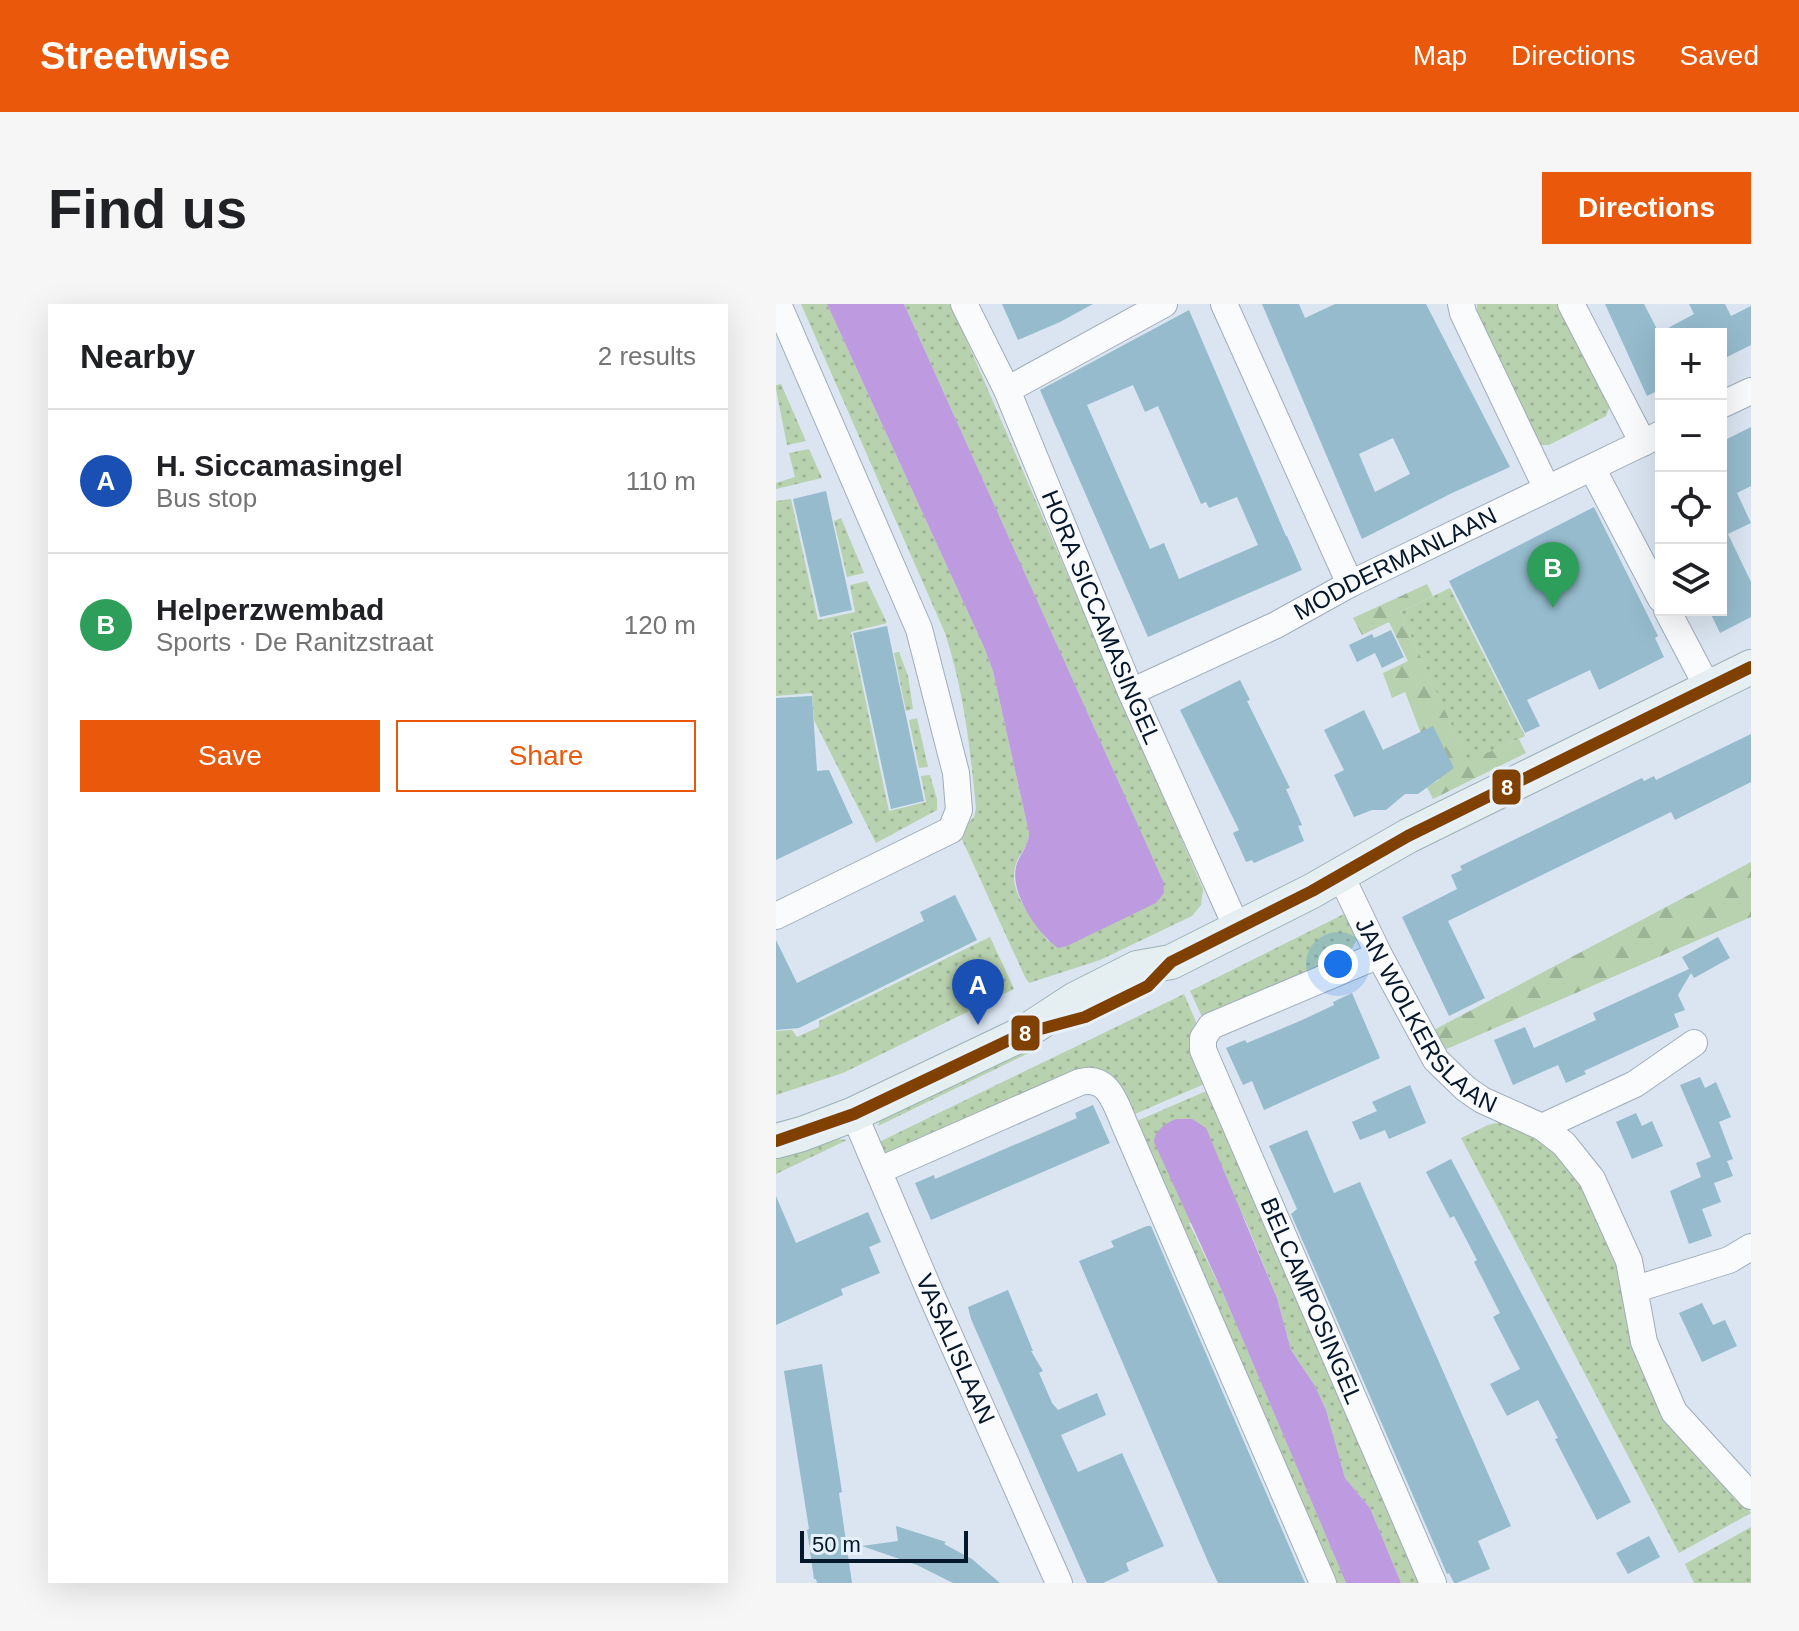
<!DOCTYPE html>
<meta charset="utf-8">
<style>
:root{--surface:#fff;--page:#f6f6f6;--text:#202124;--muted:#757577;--line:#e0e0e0;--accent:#ea580c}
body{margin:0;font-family:Arial,sans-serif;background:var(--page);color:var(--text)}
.controls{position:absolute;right:24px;top:24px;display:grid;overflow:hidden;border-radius:0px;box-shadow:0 8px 32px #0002}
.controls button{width:72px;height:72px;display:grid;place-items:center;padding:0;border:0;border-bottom:2px solid var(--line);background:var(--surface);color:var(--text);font:40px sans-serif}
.scale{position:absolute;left:24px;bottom:20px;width:168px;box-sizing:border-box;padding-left:8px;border:4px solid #05172a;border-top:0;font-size:22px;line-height:28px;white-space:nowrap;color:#05172a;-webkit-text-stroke:6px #e7f1fb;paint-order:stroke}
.you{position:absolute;left:562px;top:660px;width:28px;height:28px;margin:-20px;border:6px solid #fff;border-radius:50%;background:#1a73e8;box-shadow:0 0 0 12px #1a73e833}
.badge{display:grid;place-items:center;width:52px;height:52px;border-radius:50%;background:var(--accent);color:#fff;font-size:26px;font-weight:700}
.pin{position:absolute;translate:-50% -66px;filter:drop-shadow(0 2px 4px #0008)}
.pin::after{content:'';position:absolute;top:42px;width:28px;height:24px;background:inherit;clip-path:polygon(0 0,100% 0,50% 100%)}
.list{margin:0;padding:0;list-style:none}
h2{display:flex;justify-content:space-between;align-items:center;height:104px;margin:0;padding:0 32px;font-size:34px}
h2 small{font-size:26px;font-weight:400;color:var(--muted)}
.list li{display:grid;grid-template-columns:52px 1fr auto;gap:24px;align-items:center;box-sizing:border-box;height:144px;padding:0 32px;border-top:2px solid var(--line)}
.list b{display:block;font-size:30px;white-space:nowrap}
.list p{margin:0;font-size:26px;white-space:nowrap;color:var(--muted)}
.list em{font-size:26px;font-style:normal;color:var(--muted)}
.actions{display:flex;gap:16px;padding:24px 32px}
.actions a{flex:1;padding:18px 0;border:2px solid var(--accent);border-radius:0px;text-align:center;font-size:28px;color:var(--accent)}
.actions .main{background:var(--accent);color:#fff}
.icon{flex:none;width:44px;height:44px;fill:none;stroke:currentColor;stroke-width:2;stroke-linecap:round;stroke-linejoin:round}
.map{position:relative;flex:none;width:975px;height:1279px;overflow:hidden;border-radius:0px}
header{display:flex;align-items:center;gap:48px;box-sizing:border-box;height:112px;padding:0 40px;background:var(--accent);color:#fff}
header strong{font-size:38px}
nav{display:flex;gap:44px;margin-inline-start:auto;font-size:28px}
.intro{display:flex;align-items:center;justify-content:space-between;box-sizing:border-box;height:192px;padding:0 48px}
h1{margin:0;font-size:56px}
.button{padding:20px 36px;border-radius:0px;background:var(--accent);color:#fff;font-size:28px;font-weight:700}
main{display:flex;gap:48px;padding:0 48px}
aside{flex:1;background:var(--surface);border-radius:0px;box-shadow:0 8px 32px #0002}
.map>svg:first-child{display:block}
.grass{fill:url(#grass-dots)}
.forest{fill:url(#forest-firs)}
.water{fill:#be9ae1}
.building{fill:#95bbcc;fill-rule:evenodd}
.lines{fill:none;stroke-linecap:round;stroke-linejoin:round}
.minor-casing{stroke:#9fadbb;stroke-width:28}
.major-casing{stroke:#9bb1b7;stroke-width:36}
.minor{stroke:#f9fbfd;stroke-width:26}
.major{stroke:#e5eff1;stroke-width:34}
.bus-1-casing{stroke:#e7f1fb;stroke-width:18}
.bus-1{stroke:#804000;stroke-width:12}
.labels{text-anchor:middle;stroke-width:8;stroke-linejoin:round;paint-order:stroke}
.street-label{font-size:24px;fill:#05172a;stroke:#e7f1fb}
.line-badge{stroke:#e7f1fb;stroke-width:3}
.badge-label{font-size:22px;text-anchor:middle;font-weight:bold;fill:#fff}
</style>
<header>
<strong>Streetwise</strong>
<nav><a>Map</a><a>Directions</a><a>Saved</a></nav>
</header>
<div class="intro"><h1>Find us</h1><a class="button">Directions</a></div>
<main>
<aside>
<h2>Nearby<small>2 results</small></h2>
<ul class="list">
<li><span class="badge" style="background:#1a4fb4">A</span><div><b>H. Siccamasingel</b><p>Bus stop</p></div><em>110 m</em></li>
<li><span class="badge" style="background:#2e9e5b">B</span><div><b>Helperzwembad</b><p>Sports · De Ranitzstraat</p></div><em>120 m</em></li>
</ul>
<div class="actions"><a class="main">Save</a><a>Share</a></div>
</aside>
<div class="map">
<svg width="975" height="1279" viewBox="0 0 975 1279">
<defs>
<pattern id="grass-dots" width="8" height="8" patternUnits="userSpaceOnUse" patternTransform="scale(2)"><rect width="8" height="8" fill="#b8d1ae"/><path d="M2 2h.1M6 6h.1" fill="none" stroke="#9db396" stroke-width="1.8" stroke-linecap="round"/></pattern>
<pattern id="forest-firs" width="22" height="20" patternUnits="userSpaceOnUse" patternTransform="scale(2)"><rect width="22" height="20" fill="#b8d1ae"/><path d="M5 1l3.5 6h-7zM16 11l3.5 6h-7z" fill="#9db396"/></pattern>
</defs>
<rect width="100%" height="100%" fill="#dae5f1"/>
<!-- grass -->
<path class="grass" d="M25 0H51L208 343 217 367 253 529C253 542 246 546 241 557 229 586 256 614 272 637L387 578 128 0H175L427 585 425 601 416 612 324 656 253 679 249 673 183 529 198 513 200 504C194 443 188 388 169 329Z
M701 0H783L834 102 830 112 773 141H766L757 133 701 10Z
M5 80 30 137 11 141 0 85V81Z
M33 145 46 174 0 185V179L19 173 13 149Z
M15 195 42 316 79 308 74 281 91 277 111 319 75 328 113 507 150 498 145 472 154 471 161 495V506L100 539 38 416 36 389 0 392V197Z
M65 214 88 269 71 273 58 217Z
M674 284 749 432 692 458 624 308Z
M123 348 132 372 137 405 130 407 118 349Z
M141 414 152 463 143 464 133 416Z
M570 609 582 634 571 653 429 719 414 687Z
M214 633 238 685 67 769 0 791V727L16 726 21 733 43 723V717Z
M408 690 423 725 433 778 352 813 331 769 320 765 112 854 104 842 105 837Z
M253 744V749L102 822 104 816Z
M435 785 648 1279H625L594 1204 569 1174 550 1106 539 1082 515 1046 501 994 468 913 413 919 450 996 570 1279H555L354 820Z
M729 817 764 832 808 881 837 938 855 1025 975 1209 903 1249 685 834 712 821Z
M53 834 71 836 0 870V852Z
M975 1223V1279H918L909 1260Z"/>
<!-- forest -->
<path class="forest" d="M651 280 657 292 624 308 692 457 743 435 750 449 657 495 651 483 663 476 629 388 616 394 607 369 632 357 613 318 586 331 577 314Z
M975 558V613L666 747 654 728Z"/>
<!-- water -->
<path class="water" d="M51 0H128L387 577 388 589 380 599 291 642 282 644C261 629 234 589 240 563 243 550 253 543 253 529L217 367 208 343Z
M401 815H416L430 824 501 994 515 1046 539 1082 550 1106 569 1174 594 1204 625 1279H570L450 996 378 838C379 826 391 818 401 815Z"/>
<!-- building -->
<path class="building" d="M226 0H317L284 18 242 36Z
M486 0H523L529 14 559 0H650L734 163 676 189 586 235ZM617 134 634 170 599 188 583 150Z
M829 0H868L883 29 918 10 913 0H949L955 12 975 2V41L945 56V30H883L885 85 871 92Z
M413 6 510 232H511L526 266 372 333 264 86ZM357 81 369 108 382 102 425 200 430 198 433 204 461 193 482 241 403 275 388 239 374 245 311 101Z
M975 123V182L961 189 975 219 952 230 975 278V313L944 329 933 306H945V138Z
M50 187 76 306 44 313 17 195Z
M818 203 882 332 879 334 888 353 823 386 814 366 751 396 764 422 749 429 673 277Z
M111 322 148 497 115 505 77 329Z
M615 326 628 353 606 364 599 349 581 358 573 341 596 330 598 334Z
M464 376 474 396 471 397 514 484 510 485 526 521 522 522 528 537 478 559 476 556 470 558 457 529 463 526 404 406Z
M36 392 41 467 53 466 77 519 0 556V394Z
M588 406 607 446 657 422 678 464 642 490H629L610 506H596L578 513 558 471 568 466 548 426Z
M975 430V478L899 516 895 508 672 617 709 694 673 712 626 613 681 585 675 571 686 566 684 562 866 474 868 477 878 472 880 476Z
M179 591 201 636 23 724 0 726V636L21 679 148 617 144 608Z
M942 633 954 654 918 674 915 669 902 691 909 706 898 710 903 723 808 767 810 770 790 779 782 761 737 781 718 736 749 723 758 744 820 716 817 709 913 665 906 653Z
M576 689 604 754 488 806 476 777 467 781 450 744 469 736 471 739 524 717 558 701 557 698Z
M924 773 929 784 940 778 955 813 943 818 957 855 951 857 957 872 938 879 945 898 926 905 936 932 913 940 894 887 925 873 920 859 935 853 904 781Z
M634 781 650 819 613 835 609 826 584 836 576 818 601 807 596 798Z
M317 801 334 839 155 916 139 879 158 871 159 875 301 814 299 809Z
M860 809 866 822 876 817 887 842 856 855 840 818Z
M531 826 558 889 584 878 735 1222 702 1237 714 1265 681 1279H678L673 1269 671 1270 515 910 521 905 493 842Z
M675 855 855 1198 821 1216 779 1135 782 1134 762 1096 731 1112 714 1080 744 1065 717 1013 724 1009 698 958 701 956 678 912 674 914 650 868Z
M0 892 20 939 92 908 105 938 93 943 104 969 65 985 67 991 0 1021Z
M371 922H375L529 1279H442L433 1260 303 957 338 943 335 937Z
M232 986 257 1047H255L267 1067 263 1069 276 1099 282 1106 321 1089 330 1111 285 1131 302 1168 346 1149 388 1242 350 1259 353 1267 327 1279H311L195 1015 192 1003Z
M926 999 937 1021 949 1016 961 1042 926 1058 903 1009Z
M46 1060 66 1188 63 1189 76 1279H41L40 1275H38L31 1226 33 1225 8 1067Z
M120 1222 170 1238 168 1240 196 1255 224 1279H177L141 1261 86 1242 122 1237Z
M873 1232 884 1253 852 1270 840 1249Z"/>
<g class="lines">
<defs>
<g id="minor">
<path id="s1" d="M188 0 231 86 355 388 461 624"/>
<path d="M448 0 574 280"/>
<path d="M685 0 687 9 771 185"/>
<path d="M795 0 867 139"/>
<path d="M231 86 388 0"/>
<path d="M945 101 975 87"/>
<path d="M816 164 885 295"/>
<path d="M891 306 932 384"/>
<path id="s2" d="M355 388 500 321 574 280 885 130"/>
<path id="s3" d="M564 570 603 651 660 756 690 785 706 796 766 823 788 840 816 875 853 957 868 1038 898 1108 975 1192"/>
<path d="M0 612 175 526 183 506 180 469 143 325 2 0"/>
<path id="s4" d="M603 651 435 722 427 734V746L657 1279"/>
<path id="s5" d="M78 810 154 988 283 1279"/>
<path d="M766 823 859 780 918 739"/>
<path d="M104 866 304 778C332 771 339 798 348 819L547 1279"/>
<path d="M860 985 953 956 975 943"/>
</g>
<path id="major" d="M0 837 26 830 78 810 246 730 298 696 361 664 395 658 536 587 632 532 975 363"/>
</defs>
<!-- minor casing -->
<use href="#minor" class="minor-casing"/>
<!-- major casing -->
<use href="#major" class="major-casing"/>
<!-- minor -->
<use href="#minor" class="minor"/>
<!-- major -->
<use href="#major" class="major"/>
<defs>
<path id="bus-1" d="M0 837 78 810 246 730 309 713 372 682 395 658 536 587 632 532 975 363"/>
</defs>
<!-- bus-1 casing -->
<use href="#bus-1" class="bus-1-casing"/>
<!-- bus-1 -->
<use href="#bus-1" class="bus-1"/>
</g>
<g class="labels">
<!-- street labels -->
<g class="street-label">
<text dy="8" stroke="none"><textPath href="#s2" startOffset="294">MODDERMANLAAN</textPath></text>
<text dy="8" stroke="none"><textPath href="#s1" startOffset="342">HORA SICCAMASINGEL</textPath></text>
<text dy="8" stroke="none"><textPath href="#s3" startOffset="168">JAN WOLKERSLAAN</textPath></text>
<text dy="8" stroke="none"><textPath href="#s4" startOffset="482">BELCAMPOSINGEL</textPath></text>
<text dy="8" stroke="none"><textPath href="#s5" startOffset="256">VASALISLAAN</textPath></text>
</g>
</g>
<g class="line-badge">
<rect x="715" y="464" width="31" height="38" rx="8" fill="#804000"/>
<rect x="234" y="710" width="31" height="38" rx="8" fill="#804000"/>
</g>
<g class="badge-label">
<text x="731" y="491">8</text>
<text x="249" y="737">8</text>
</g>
</svg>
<div class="controls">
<button>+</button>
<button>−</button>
<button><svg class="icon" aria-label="locate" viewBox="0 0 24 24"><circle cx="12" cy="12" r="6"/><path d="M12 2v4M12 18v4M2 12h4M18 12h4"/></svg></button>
<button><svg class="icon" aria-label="layers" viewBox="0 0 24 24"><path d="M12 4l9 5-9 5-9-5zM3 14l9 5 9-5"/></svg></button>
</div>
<div class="scale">50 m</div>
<div class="you"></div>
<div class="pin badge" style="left:202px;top:721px;background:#1a4fb4">A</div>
<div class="pin badge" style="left:777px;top:304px;background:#2e9e5b">B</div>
</div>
</main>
